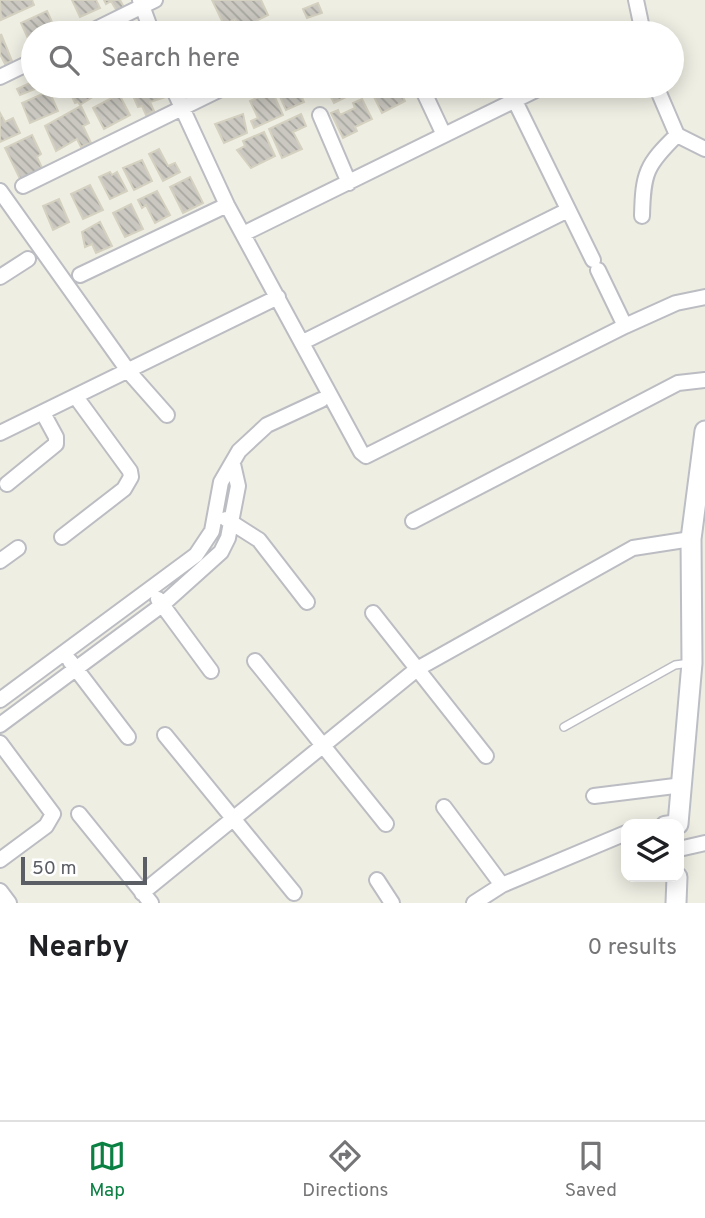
<!DOCTYPE html>
<style>
:root{--surface:#fff;--page:#f2f2f2;--text:#202124;--muted:#757577;--line:#e0e0e0;--accent:#0b8043}
body{margin:0;font-family:Overpass,sans-serif;background:var(--page);color:var(--text)}
.controls{position:absolute;right:21px;bottom:21px;display:grid;overflow:hidden;border-radius:14px;box-shadow:0 4px 18px #0003}
.controls button{width:63px;height:63px;display:grid;place-items:center;padding:0;border:0;border-bottom:2px solid var(--line);background:var(--surface);color:var(--text);font:35px sans-serif}
.scale{position:absolute;left:21px;bottom:18px;width:126px;box-sizing:border-box;padding-left:7px;border:4px solid #5b5f65;border-top:0;font-size:19px;line-height:24px;white-space:nowrap;color:#5b5f65;-webkit-text-stroke:5px #fff;paint-order:stroke}
.list{margin:0;padding:0;list-style:none}
h2{display:flex;justify-content:space-between;align-items:center;height:91px;margin:0;padding:0 28px;font-size:30px}
h2 small{font-size:23px;font-weight:400;color:var(--muted)}
.icon{flex:none;width:38px;height:38px;fill:none;stroke:currentColor;stroke-width:2;stroke-linecap:round;stroke-linejoin:round}
.map{position:relative;flex:none;width:705px;height:903px;overflow:hidden}
.search{position:absolute;background:var(--surface);box-shadow:0 4px 18px #0003;left:21px;right:21px;top:21px;height:77px;display:flex;align-items:center;gap:18px;box-sizing:border-box;padding:0 24px;border-radius:38px;color:var(--muted);font-size:26px}
.sheet{height:217px;background:var(--surface)}
nav{display:flex;justify-content:space-around;align-items:center;box-sizing:border-box;height:98px;border-top:2px solid var(--line);background:var(--surface);font-size:19px;color:var(--muted)}
nav a{display:grid;justify-items:center;gap:4px}
nav .on{color:var(--accent)}
.map>svg:first-child{display:block}
.building{fill:url(#building-back-hatch);stroke:#d5d1c1;stroke-width:2}
.lines{fill:none;stroke-linecap:round;stroke-linejoin:round}
.lane-casing{stroke:#bbbdc3;stroke-width:10}
.street-casing{stroke:#bbbdc3;stroke-width:18}
.secondary-casing{stroke:#bcbec6;stroke-width:23}
.lane{stroke:#fff;stroke-width:7}
.street{stroke:#fff;stroke-width:14}
.secondary{stroke:#fff;stroke-width:19}
</style>
<div class="map">
<svg width="705" height="903" viewBox="0 0 705 903">
<defs>
<pattern id="building-back-hatch" width="6" height="6" patternUnits="userSpaceOnUse" patternTransform="scale(1.75)"><rect width="6" height="6" fill="#cac8c0"/><path d="M-1 5l2 2M0 0l6 6M5-1l2 2" fill="none" stroke="#a7a6a0"/></pattern>
</defs>
<rect width="100%" height="100%" fill="#efeee3"/>
<!-- building -->
<path class="building" d="M0 0H32L34 5 1 20Z
M72 0H96L100 8 80 17Z
M104 0H120L125 9 118 13 111 1 106 4Z
M212 0H261L268 15 240 29 235 19 224 25Z
M318 3 322 13 307 18 303 9Z
M47 11 56 31 33 33 30 43 21 23Z
M1 34 12 61 5 64 0 54Z
M32 82 35 89 20 95 17 89Z
M67 86H110L80 105 78 102 75 103Z
M131 86H164L169 96 150 102 154 111 146 115 142 106 138 107 129 87Z
M281 86H297L304 102 286 110 276 88Z
M325 86H353L356 92 334 103Z
M391 86H397L405 101 382 113 373 95Z
M49 91 58 111 30 123 22 103Z
M272 91 283 115 254 128 251 121 258 118 250 101Z
M119 94 130 115 104 129 93 108Z
M362 99 372 119 355 127 357 131 343 138 331 113 338 110 340 115 355 108 353 103Z
M81 106 89 123 83 126 91 143 81 147 77 139 56 151 45 126Z
M0 113 5 122 13 118 20 133 0 142Z
M243 114 247 133 224 143 215 124Z
M301 114 306 126 293 132 302 149 282 158 269 129Z
M264 132 275 156 251 168 237 150 245 146 243 141Z
M32 135 41 154 37 157 43 170 21 181 5 148Z
M159 149 168 166 175 163 180 172 163 181 149 154Z
M142 160 152 181 134 190 123 168Z
M110 172 112 175 117 172 127 191 110 199 99 177Z
M190 177 203 203 183 213 170 187Z
M90 185 103 210 83 219 71 194Z
M157 191 170 215 155 223 146 205 142 208 138 200Z
M59 199 69 222 53 230 43 206Z
M131 204 143 229 125 237 113 213Z
M100 222 112 246 96 253 92 244 85 247 82 232Z"/>
<g class="lines">
<defs>
<path id="lane" d="M564 727 675 665 690 663"/>
<path id="street" d="M140 0 152 33
M636 0 643 33
M88 33 155 0
M0 77 33 61
M172 86 227 205 361 452 366 456 625 326 676 303 705 297
M421 86 444 135
M656 86 677 135 705 149
M515 101 593 260
M320 115 349 183
M23 186 227 86
M0 191 129 372 167 415
M642 216C643 173 646 165 677 135
M243 234 544 86
M598 270 625 326
M80 275 227 205
M0 277 28 259
M303 342 568 210
M0 433 278 297
M7 484 56 444V437L43 413
M226 519 259 540 307 602
M413 521 678 383 705 380
M62 537 124 489 131 477 130 471 76 397
M0 561 18 548
M158 599 211 671
M373 613 486 756
M70 661 128 737
M255 661 386 824
M0 700 196 555 212 531 221 482 239 451 267 425 321 400
M0 725 162 605 221 552 228 538 238 486 233 464
M165 735 294 893
M0 743 53 814 46 826 0 860
M594 796 683 785
M444 807 502 885
M79 814 151 903
M664 824 678 822
M679 849 705 843
M377 880 392 903
M0 891 9 903
M142 893 417 669 633 548 691 539
M474 903 502 885 626 833"/>
<path id="secondary" d="M678 824 692 663 691 539 705 431
M676 903 677 877"/>
</defs>
<!-- lane casing -->
<use href="#lane" class="lane-casing"/>
<!-- street casing -->
<use href="#street" class="street-casing"/>
<!-- secondary casing -->
<use href="#secondary" class="secondary-casing"/>
<!-- lane -->
<use href="#lane" class="lane"/>
<!-- street -->
<use href="#street" class="street"/>
<!-- secondary -->
<use href="#secondary" class="secondary"/>
</g>
</svg>
<div class="controls">
<button><svg class="icon" aria-label="layers" viewBox="0 0 24 24"><path d="M12 4l9 5-9 5-9-5zM3 14l9 5 9-5"/></svg></button>
</div>
<div class="scale">50 m</div>
<div class="search"><svg class="icon" aria-label="search" viewBox="0 0 24 24"><circle cx="10" cy="10" r="6"/><path d="M15 15l6 6"/></svg>Search here</div>
</div>
<section class="sheet">
<h2>Nearby<small>0 results</small></h2>
<ul class="list">
</ul>
</section>
<nav>
<a class="on"><svg class="icon" aria-label="map" viewBox="0 0 24 24"><path d="M3 6l6-2 6 2 6-2v14l-6 2-6-2-6 2zM9 4v14M15 6v14"/></svg>Map</a>
<a><svg class="icon" aria-label="directions" viewBox="0 0 24 24"><path d="M12 3l9 9-9 9-9-9zM9 14v-3h6M13 9l2 2-2 2"/></svg>Directions</a>
<a><svg class="icon" aria-label="saved" viewBox="0 0 24 24"><path d="M7 4h10v16l-5-4-5 4z"/></svg>Saved</a>
</nav>
